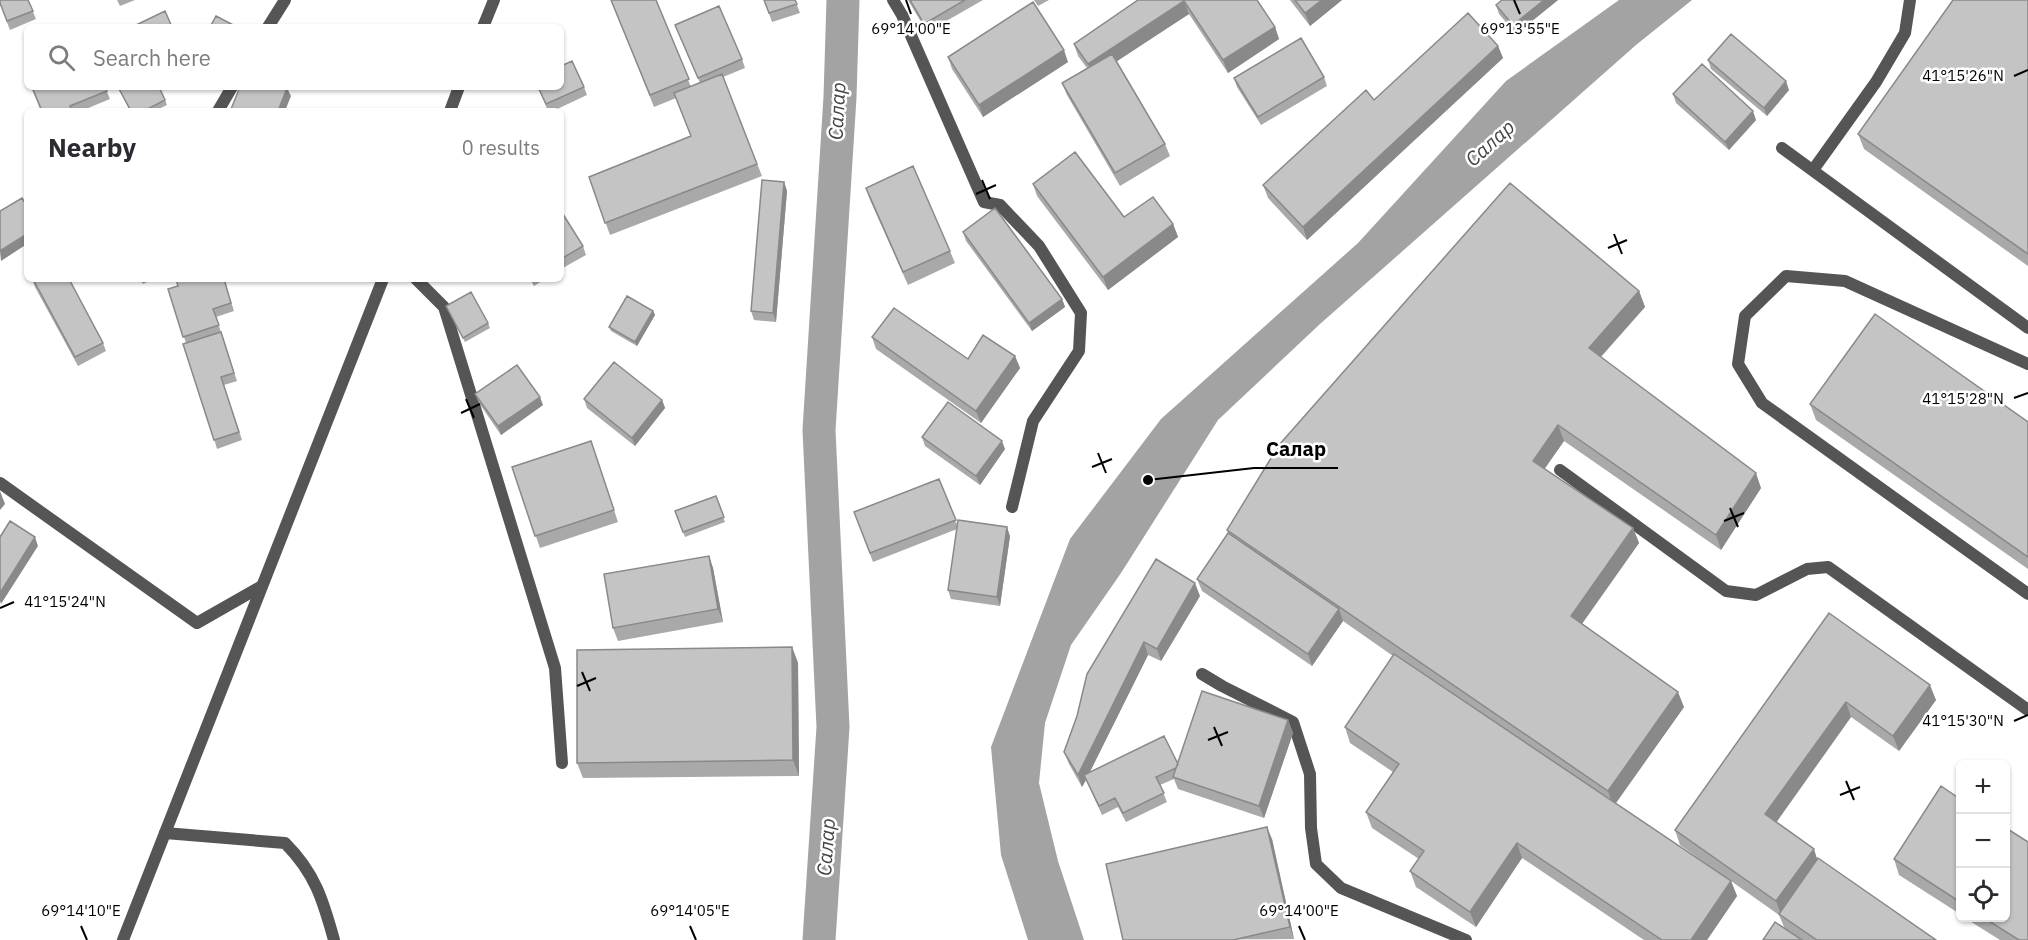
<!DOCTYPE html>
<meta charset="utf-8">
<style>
:root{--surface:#fff;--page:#f2f2f3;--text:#2b2b33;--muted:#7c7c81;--line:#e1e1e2}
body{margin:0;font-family:"IBM Plex Sans",sans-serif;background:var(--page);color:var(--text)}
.controls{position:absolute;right:18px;bottom:18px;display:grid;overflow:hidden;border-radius:9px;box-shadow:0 2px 4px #0004}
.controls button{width:54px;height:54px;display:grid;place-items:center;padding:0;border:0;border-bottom:2px solid var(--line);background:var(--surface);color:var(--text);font:30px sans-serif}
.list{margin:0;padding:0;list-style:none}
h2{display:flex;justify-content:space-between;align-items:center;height:78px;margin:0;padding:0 24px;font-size:26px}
h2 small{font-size:20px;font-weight:400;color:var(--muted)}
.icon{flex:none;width:33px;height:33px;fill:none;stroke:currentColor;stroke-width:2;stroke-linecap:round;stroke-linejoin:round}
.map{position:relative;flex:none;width:2028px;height:940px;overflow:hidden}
.search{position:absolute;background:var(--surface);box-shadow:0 2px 4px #0004;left:24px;top:24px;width:540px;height:66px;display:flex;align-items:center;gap:15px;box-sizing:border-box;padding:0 21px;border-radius:9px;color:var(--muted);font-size:22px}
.panel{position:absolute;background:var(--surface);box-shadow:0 2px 4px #0004;left:24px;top:108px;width:540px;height:174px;border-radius:9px}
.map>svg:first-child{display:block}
.water{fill:#a3a3a3}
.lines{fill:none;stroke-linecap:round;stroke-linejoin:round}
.canal{stroke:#a3a3a3;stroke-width:33}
.service{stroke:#555;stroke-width:12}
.minor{stroke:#555;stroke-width:12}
.wall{fill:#a9a9a9}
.shaded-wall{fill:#898989}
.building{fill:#c4c4c4;stroke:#898989;stroke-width:1.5}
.ticks{fill:none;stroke:#000;stroke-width:2}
.labels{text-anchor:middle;stroke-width:5;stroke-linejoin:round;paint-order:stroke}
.water-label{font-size:20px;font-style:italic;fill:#444;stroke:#fff}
.ticks-label{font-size:15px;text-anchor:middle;fill:#000;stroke:#fff;stroke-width:5;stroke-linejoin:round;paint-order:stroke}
.leader{fill:none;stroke:#000;stroke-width:2}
.callout-dot{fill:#000;stroke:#fff;stroke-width:2}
.callout-label{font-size:20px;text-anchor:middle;font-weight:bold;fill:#000;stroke:#fff;stroke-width:5;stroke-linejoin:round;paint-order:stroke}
</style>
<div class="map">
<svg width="2028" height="940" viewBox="0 0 2028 940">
<rect width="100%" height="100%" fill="#fff"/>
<!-- water -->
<path class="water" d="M1619 0H1692L1636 45 1320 324 1218 420 1121 573 1071 645 1045 723 1039 783 1058 861 1084 940H1028L1001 855 991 747 1070 539 1161 419 1358 243 1506 81Z"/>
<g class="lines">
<!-- canal -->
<path class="canal" d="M819 940 833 727 819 430 840 97 843 0"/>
<!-- service -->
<path class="service" d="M268 27 285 0
M218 111 232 87
M1782 148 2028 328
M1813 170 1876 82 1905 33 1910 0
M416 279 444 307 555 668 562 763
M2028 364 1845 281 1786 276 1745 316 1738 364 1762 403 2028 594
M1560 470 1726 591 1756 595 1807 569 1828 567 2028 710
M0 483 197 623 262 586
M1202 674 1222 686 1293 722 1310 774 1311 828 1316 864 1341 888 1466 940
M123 940 165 833"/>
<!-- minor -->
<path class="minor" d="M893 0 902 15 984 202 1000 205 1039 246 1081 313 1079 351 1033 421 1012 507
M483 27 494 0
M450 111 459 87
M334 940C323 900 315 873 285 843L165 833 383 279"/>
</g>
<!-- wall -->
<path class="wall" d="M28 0 36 19 10 30 0 4Z
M117 0H135L120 6Z
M611 0H656L691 87 700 83 675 25 742 59 745 68 723 77 762 176 610 235 589 177 691 136 676 98 654 107Z
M764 0H795L800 13 772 22Z
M908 0H983L927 32Z
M1034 0H1049L1038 6Z
M1138 0H1257L1275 27 1279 39 1228 73 1189 14 1116 61 1165 144 1170 156 1120 186 1067 95 1062 83 1087 68 1078 56 1074 44Z
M1290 0H1342L1310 26Z
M1558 0 1516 34 1499 14 1496 5Z
M2028 0V266L1864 149 1858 134Z
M1498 46 1503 58 1307 240 1268 198 1263 185 1374 100Z
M948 57 1068 62 983 117 952 69Z
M1708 60 1789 90 1767 116 1711 69Z
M1324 77 1327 86 1261 125 1237 87 1234 78Z
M31 87H105L110 99 81 111H41Z
M538 87H584L587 95 553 111H548Z
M119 89 165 100 167 105 154 111H130Z
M1673 94 1756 120 1729 150 1676 103Z
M784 182 787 191 776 322 754 320 751 311Z
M1033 184 1124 217 1173 224 1178 237 1108 290 1037 196Z
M866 188 950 251 955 263 908 285 870 200Z
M561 211 583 246 586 255 561 269Z
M963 232 1062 299 1065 307 1032 331 966 241Z
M32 279 103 343 106 351 78 366 35 287Z
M140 279H153L143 284Z
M224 279 234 311 216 317 237 381 224 385 242 440 217 449 186 343 168 289 178 286Z
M530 279H545L534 286Z
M1639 291 1645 307 1601 357 1761 488 1721 550 1564 441 1544 469 1633 528 1639 543 1582 624 1684 707 1616 803 1719 873 1680 845 1675 830 1829 613 1936 700 1899 751 1851 717 1776 822 1817 859 1936 940H1763L1784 927 1779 915 1731 881 1737 896 1707 940H1644L1522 858 1476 927 1416 887 1410 871 1419 859 1372 828 1366 812 1393 772 1350 743 1345 727 1393 656 1343 621 1312 666 1202 591 1197 579 1228 533 1227 530Z
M446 306 488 323 490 328 465 342Z
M653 311 655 315 637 346 611 331 609 327Z
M872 337 968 359 1015 356 1020 368 981 423 876 349Z
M475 394 543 405 501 435 479 403Z
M584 399 662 400 665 408 635 446 587 408Z
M1810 404 2028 422V569L1816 420Z
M922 437 1005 449 980 485 925 446Z
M591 441 618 522 540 548 512 467Z
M939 479 957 525 1010 536 1000 606 951 599 948 590 957 529 873 562 854 512Z
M716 496 725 522 685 537 675 511Z
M709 556 713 568 723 622 618 641 613 628Z
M1200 596 1161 661 1148 655 1089 773 1178 764 1288 720 1293 733 1264 818 1178 789 1174 779 1160 785 1167 802 1126 822 1118 807 1102 815 1086 780 1082 787 1069 764 1064 752 1077 716 1087 674Z
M792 647 798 663 799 776 583 778 577 763Z
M1960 799V914L1899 875 1894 859Z
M1272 839 1294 939 1123 940Z
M1965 918H2006L2028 940H2000Z"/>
<!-- shaded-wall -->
<path class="shaded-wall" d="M1322 0H1342L1310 26 1305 13Z
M1544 0H1558L1516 34 1513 25Z
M1184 1 1189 14 1093 77 1088 64Z
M1275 27 1279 39 1228 73 1223 60Z
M1498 46 1503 58 1307 240 1303 227Z
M1064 50 1068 62 983 117 979 105Z
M1786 81 1789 90 1767 116 1764 108Z
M287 88 291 96 285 111H278Z
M1753 111 1756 120 1729 150 1725 142Z
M784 182 787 191 776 322 773 313Z
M1173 224 1178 237 1108 290 1103 277Z
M27 234V244L1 261 0 251Z
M1639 291 1645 307 1595 363 1589 348Z
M1062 299 1065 307 1032 331 1029 323Z
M653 311 655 315 637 346 635 342Z
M1015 356 1020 368 981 423 976 411Z
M540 397 543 405 501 435 498 426Z
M662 400 665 408 635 446 632 438Z
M1558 425 1564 441 1539 477 1533 461Z
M1002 441 1005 449 980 485 976 476Z
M1756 473 1761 488 1721 550 1716 535Z
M0 491 5 504 0 510Z
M1007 527 1010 536 1000 606 997 597Z
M1633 528 1639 543 1576 632 1571 616Z
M35 537 38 546 1 604 0 601V593Z
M709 556 713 568 723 622 718 609Z
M1195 583 1200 596 1161 661 1157 649Z
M1339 609 1343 621 1312 666 1308 654Z
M1144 642 1148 655 1086 780 1084 775 1086 780 1082 787 1078 775Z
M792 647 798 663 799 776 793 760Z
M1930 685 1936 700 1899 751 1893 736Z
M1678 692 1684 707 1613 807 1608 791Z
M1846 702 1851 717 1771 830 1765 814Z
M1288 720 1293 733 1264 818 1259 806Z
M1267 827 1272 839 1294 939 1290 927Z
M1517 843 1522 858 1476 927 1470 912Z
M1814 849 1819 865 1781 915 1776 901Z
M1731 881 1737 896 1707 940H1691Z"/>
<!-- building -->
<path class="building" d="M0 0H28L33 11 7 21 0 3Z
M611 0H656L689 79 650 95Z
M764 0H795L797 4 769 13Z
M910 0H965L924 24Z
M1138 0H1257L1275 27 1223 60 1184 1 1088 64 1074 44Z
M1295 0H1322L1305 13Z
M1502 0H1544L1513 25 1496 5Z
M1953 0H2028V254L1858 134Z
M1033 2 1064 50 979 105 948 57Z
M719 6 742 59 698 78 675 25Z
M165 11 172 27H132Z
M1468 13 1498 46 1303 227 1263 185 1366 90 1374 100Z
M216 16 237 27H210Z
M1731 34 1786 81 1764 108 1708 60Z
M1301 38 1324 77 1258 117 1234 78Z
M1112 54 1165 144 1115 173 1062 83Z
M572 61 584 87 546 104 538 87H561V66Z
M1702 64 1753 111 1725 142 1673 94Z
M722 74 757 164 605 223 589 177 691 136 674 93Z
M32 87H105L107 91 70 106 72 111H42Z
M124 87H159L165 100 144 111H131L119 89Z
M240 87H285L287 88 278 111H236L231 109Z
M1075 152 1124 217 1153 197 1173 224 1103 277 1033 184Z
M913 166 950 251 903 272 866 188Z
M762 180 784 182 773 313 751 311Z
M1510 183 1639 291 1589 348 1756 473 1716 535 1558 425 1533 461 1633 528 1571 616 1678 692 1608 791 1227 530 1279 445Z
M22 198 27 206V234L0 251V211Z
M995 208 1062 299 1029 323 963 232Z
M561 211 583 246 561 259Z
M33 279H69L103 343 75 357Z
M176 279H224L231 303 213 309 219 325 183 337 168 289 178 286Z
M471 292 488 323 463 338 446 306Z
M627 296 653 311 635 342 609 327Z
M894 308 968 359 983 335 1015 356 976 411 872 337Z
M1875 314 2028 422V557L1810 404Z
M221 332 234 373 221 377 239 432 214 440 183 344Z
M614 362 662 400 632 438 584 399Z
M517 365 540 397 498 426 475 394Z
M948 402 1002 441 976 476 922 437Z
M591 441 614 510 535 536 512 467Z
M939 479 956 520 870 553 854 512Z
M716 496 724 517 683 532 675 511Z
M958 520 1007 527 997 597 948 590Z
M10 521 35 537 0 593V537Z
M1228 533 1339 609 1308 654 1197 579Z
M709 556 718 609 613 628 604 574Z
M1156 559 1195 583 1157 649 1144 642 1078 775 1064 752 1077 716 1087 674Z
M1829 613 1930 685 1893 736 1846 702 1765 814 1814 849 1776 901 1675 830Z
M792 647 793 760 577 763V650Z
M1394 654 1731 881 1691 940H1662L1517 843 1470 912 1410 871 1424 851 1366 812 1399 764 1345 727Z
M1202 691 1288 720 1259 806 1173 777Z
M1164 736 1178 764 1176 768 1156 777 1164 793 1123 813 1115 798 1099 806 1084 775Z
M1941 786 1960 799V902L1894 859Z
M1267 827 1290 927 1233 940H1123L1106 864Z
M2006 828 2028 842V940H2019L1984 918H2006Z
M1818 858 1936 940H1817L1779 914Z
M1775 922 1802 940H1763Z"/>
<!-- ticks -->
<path class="ticks" d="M906 0 911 14M1514 0 1520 14M2014 76 2028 70M982 180 990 199M976 194 996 185M1614 234 1622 254M1608 248 1627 240M2014 398 2028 393M466 399 474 418M461 413 480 404M1098 453 1106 473M1092 467 1112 459M1730 508 1738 527M1724 521 1744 513M0 608 14 602M582 672 590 691M577 686 596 678M2014 721 2028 715M1214 727 1222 746M1208 740 1228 732M1846 781 1854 800M1840 795 1860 787M81 926 87 940M690 926 696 940M1299 926 1305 940"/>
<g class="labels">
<!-- water labels -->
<g class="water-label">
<text transform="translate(837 111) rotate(-87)" y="7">Салар</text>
<text transform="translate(1490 143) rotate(-42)" y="7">Салар</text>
<text transform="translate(826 847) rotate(-86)" y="7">Салар</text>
</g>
</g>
<g class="ticks-label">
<text x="911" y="34">69°14'00"E</text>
<text x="1520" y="34">69°13'55"E</text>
<text x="1963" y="81">41°15'26"N</text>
<text x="1963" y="404">41°15'28"N</text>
<text x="65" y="607">41°15'24"N</text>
<text x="1963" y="726">41°15'30"N</text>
<text x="81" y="916">69°14'10"E</text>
<text x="690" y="916">69°14'05"E</text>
<text x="1299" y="916">69°14'00"E</text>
</g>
<!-- callouts -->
<path class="leader" d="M1148 480L1254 468H1338"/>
<circle class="callout-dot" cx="1148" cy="480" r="6"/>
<g class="callout-label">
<text x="1296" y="456">Салар</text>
</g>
</svg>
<div class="controls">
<button>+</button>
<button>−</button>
<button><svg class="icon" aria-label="locate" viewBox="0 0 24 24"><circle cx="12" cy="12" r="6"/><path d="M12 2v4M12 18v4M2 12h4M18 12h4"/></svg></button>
</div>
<div class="search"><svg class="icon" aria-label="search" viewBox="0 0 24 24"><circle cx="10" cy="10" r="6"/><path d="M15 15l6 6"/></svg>Search here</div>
<section class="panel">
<h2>Nearby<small>0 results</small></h2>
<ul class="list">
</ul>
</section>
</div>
